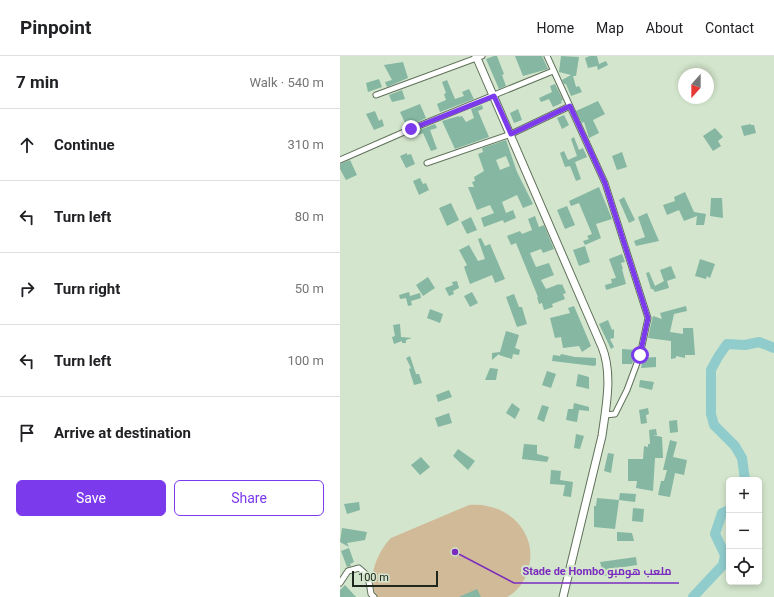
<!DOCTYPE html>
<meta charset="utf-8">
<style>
:root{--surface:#fff;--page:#f6f6f6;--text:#202124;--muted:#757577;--line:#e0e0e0;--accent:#7c3aed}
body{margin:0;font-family:Roboto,Cairo,sans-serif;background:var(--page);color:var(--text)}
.controls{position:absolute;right:12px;bottom:12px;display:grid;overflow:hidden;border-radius:6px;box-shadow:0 2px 6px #0003}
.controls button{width:36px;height:36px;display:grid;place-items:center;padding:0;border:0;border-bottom:1px solid var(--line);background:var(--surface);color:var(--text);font:20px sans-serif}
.compass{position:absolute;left:338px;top:12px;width:36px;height:36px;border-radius:50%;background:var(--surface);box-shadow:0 2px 6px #0003;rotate:201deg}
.scale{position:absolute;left:12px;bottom:10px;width:86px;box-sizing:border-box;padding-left:4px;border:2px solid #20271e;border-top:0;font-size:11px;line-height:14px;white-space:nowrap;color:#20271e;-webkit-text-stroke:3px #d3e5cc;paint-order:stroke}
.stop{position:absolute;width:12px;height:12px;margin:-9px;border:3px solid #7c3aed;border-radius:50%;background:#fff}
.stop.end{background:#7c3aed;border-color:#fff;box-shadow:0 1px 4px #0008}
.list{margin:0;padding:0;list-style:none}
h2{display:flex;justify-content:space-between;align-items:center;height:52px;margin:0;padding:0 16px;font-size:17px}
h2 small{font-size:13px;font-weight:400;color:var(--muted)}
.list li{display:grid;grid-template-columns:26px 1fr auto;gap:12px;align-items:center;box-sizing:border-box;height:72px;padding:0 16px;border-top:1px solid var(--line)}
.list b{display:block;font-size:15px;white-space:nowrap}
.list em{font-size:13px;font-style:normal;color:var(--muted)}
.actions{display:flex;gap:8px;padding:12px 16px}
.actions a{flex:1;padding:9px 0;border:1px solid var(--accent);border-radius:6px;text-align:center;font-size:14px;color:var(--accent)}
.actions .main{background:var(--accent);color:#fff}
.icon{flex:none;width:22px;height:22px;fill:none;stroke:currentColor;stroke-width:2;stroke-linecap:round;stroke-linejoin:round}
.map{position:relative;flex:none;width:434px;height:541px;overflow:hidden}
header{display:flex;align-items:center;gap:24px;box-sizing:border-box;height:56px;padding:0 20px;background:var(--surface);border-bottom:1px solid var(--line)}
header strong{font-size:19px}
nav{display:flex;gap:22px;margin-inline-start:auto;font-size:14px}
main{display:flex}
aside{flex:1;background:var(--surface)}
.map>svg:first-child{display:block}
.green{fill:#d1ba98}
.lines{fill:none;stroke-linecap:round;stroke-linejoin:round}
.river{stroke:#91cccd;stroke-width:10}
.building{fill:#85b7a2;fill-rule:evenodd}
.minor-casing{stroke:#60715a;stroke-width:7}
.tertiary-casing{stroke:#60715a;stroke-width:9}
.minor{stroke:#fff;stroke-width:5}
.tertiary{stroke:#fff;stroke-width:7}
.route{stroke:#7c3aed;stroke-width:5}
.leader{fill:none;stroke:#7b2cbf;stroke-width:1.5}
.callout-dot{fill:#7b2cbf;stroke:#d3e5cc;stroke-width:1.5}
.callout-label{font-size:11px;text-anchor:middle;font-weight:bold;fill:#7b2cbf;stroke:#d3e5cc;stroke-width:4;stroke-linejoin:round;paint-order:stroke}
</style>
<header>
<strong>Pinpoint</strong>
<nav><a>Home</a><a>Map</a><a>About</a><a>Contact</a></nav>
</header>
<main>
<aside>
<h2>7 min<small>Walk · 540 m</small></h2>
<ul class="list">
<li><svg class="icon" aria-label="ahead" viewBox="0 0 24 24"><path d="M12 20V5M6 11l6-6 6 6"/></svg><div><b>Continue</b></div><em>310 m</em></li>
<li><svg class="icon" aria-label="left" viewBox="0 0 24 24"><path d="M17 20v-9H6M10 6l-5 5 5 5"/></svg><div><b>Turn left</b></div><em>80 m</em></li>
<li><svg class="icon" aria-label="right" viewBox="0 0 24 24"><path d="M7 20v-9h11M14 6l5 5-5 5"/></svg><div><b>Turn right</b></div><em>50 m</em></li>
<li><svg class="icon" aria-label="left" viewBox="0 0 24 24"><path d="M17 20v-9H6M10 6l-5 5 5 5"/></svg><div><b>Turn left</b></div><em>100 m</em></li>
<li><svg class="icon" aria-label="arrive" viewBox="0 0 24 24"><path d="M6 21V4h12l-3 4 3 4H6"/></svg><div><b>Arrive at destination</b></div></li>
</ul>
<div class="actions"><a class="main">Save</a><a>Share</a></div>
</aside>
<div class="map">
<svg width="434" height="541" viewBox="0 0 434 541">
<rect width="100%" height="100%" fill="#d3e5cc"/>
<!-- green -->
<path class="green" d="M129 449C170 445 204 482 185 522 181 530 175 537 167 541H37C25 524 38 495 51 482Z"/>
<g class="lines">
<!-- river -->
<path class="river" d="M405 424 402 402 395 390 374 369 371 358V314L378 301 387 288 405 289 419 286 434 292
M353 541 383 509 385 499 375 478 382 457 389 454"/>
</g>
<!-- building -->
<path class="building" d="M154 0H157L164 18 162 19 166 30 159 33 146 3Z
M175 0H202L208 13 183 20Z
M221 0 239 1 236 20H233L236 31 239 30 242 36 231 40 226 28H224L222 24 231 19 219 16Z
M250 0H257L259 8 266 5 268 9 258 14 257 10 248 12 245 2Z
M63 6 68 22 47 31 45 26 52 24 44 9Z
M39 23 42 31 28 36 26 27Z
M107 24 115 43 124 40 122 36 129 33 134 43 100 56 97 48 106 44 104 38 106 37 102 26Z
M215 28 223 44 221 45 222 47 213 51 209 43 201 46 199 42 212 36 210 30Z
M62 34 65 43 52 46 49 39Z
M258 45 265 58 253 64 259 77 249 82 244 66 242 67 236 55Z
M80 48 86 62 67 71 60 56Z
M142 49 143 53 138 55 149 81 115 93 102 65 119 60V61L122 60 126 66 134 62 131 53Z
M178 53 182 64 174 67 170 57Z
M35 55 39 65 42 63 44 70 34 74 26 58Z
M224 59 229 69 222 73 217 62Z
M95 68 97 72 90 74 97 93 91 95 83 77 76 80 74 76Z
M411 68V69H414L416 77 404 80 401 70Z
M375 72 383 81 378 85 381 90 373 95 363 80Z
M234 81 239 94 243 92 247 101 235 106 241 123 236 125 230 110 225 111 220 97 224 95 228 104 237 100 231 83Z
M166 84 177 116 193 148 183 152 177 139 162 146 166 157 173 154 176 162 164 167 163 164 144 171 141 162 154 157 150 149 137 154 128 131H134L132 126 135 125 134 121 144 115 138 98 143 96 142 92ZM166 100 170 110 160 114 156 104Z
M282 96 287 111 277 114 272 100Z
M67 97V99L71 98 75 108 66 112 60 100Z
M10 104 17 119 6 124 0 113V108Z
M80 122 83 128 86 127 89 134 79 139 73 125Z
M259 131 272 163 256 168 261 182 245 189 243 185 249 183 247 180 252 178 239 147 231 150 229 145Z
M345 136 354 156 366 158 364 169H356L357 160 344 165 339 154 327 159 323 149 335 145 334 141Z
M284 141 295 164 289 167 279 144Z
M371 142H382L383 162 370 160Z
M111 147 119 164 107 170 99 152Z
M227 150 235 169 225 173 217 154Z
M307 157 319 185 296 190 294 185 305 181 298 161Z
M195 160 199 171 204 169 214 193 203 197 201 193 190 197 192 202 196 211 209 207 214 219 201 224 206 233 219 228 220 229 222 228 226 237 223 238 225 243 212 248 213 251 204 254 202 247 199 248 197 241H198L176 187 171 189 167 180 180 175 182 178 192 174 188 163Z
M131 161 137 174 127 178 121 166Z
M141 182 145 190 150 188 165 223 155 227 152 219 130 228 124 211 127 209 119 194 129 189 138 205 145 203 138 183Z
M245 190 250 206 239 210 233 194Z
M282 198 285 206 281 207 283 213H282L286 228 266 234 265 229 272 227 271 223 276 222 269 203Z
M360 203 375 208 370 222 367 220 366 223 355 220Z
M331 210 336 222 327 225 329 232 315 236 313 233H311L306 217 309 216 315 230 324 225 320 214Z
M88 221 95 232 83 240 76 229Z
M117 225 119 232 113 235 114 238 109 240 105 232 113 229 112 226Z
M69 236 70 240 80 237 81 242 71 245 72 249 68 250 66 242 60 243 59 239Z
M132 236 138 247 130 251 124 240Z
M174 238 179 251H182L187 268 177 271 166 241Z
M234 250 251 290 242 296 239 290 223 292 221 281 215 282 210 262 230 257 228 252Z
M346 250 347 255 334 258 330 276 343 278V272H353L355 299H345V302L336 300V302L331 303V285L308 282 312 264 313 260 322 263 320 257Z
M90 253 103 258 100 267 87 262Z
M268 264 272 274 274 273V282L270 283 274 291 271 293 259 268Z
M60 268 61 281 72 282 66 284V287H62V285L54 288 52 281 55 280 53 269Z
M166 275 179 279 175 292 180 294 179 299 173 298 172 303 159 299V298L152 304V297L160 296Z
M282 293 297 294 292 308H282Z
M221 298 235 301 256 302V309L254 310 212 305 213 299 220 300Z
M70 300 76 318H79L82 327 74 329 69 313 71 312 66 302Z
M316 301V311L301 312 303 302Z
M150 312 158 313 156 324H145Z
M207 315 216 318 211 332 202 329Z
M238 318 249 321V333L236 330Z
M300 324 314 326 312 334 299 331Z
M109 334 112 341 98 346 96 339Z
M172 347 180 353 175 363 166 357Z
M234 347 249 351V355L239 354 237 366 226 364 228 353H233Z
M202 349 209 351 204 366 197 363Z
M308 352 309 358 306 359 307 367 301 368 299 354Z
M109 357 112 367 98 371 95 362Z
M337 364 338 376 330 377 329 365Z
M316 373 317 379H313L322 381 323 402H315L313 435 296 432 297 425H288V403H303L304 390 308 391V388H310L309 374Z
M236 378 244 380 240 393 234 392Z
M330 384 337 386 333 401 347 404 344 419 335 417 330 441 318 439 321 425H324L327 414H323Z
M184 388 197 389V398L209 401 207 406 182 403Z
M118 393 135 405 128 414 113 400Z
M268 397 274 398 271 417 264 415Z
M81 401 90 411 80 419 71 409Z
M211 414 221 415 220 424 233 426 231 441 223 440 225 429 210 428Z
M280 437 296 438 295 446 279 444 275 473 254 471V450H256L257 442 279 444Z
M19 446 20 454 7 458 4 448Z
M293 452 304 453 303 466 292 465Z
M2 472 27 476 25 484 7 487 9 491 0 486Z
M277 476 292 477 294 485H277Z
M9 492 14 506 10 508 11 510 7 511 1 495Z
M296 501 297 509 271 513V519L264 520 260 506Z
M5 529 16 541H0V534Z
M137 533 141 541H119Z"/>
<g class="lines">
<defs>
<path id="minor" d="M207 0 265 127 308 262 300 299 287 334 275 358 265 359
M36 39 142 0
M0 104 71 73 213 15
M87 107 171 78 230 50
M0 527 8 515 19 512 28 520 31 538 34 541"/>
<path id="tertiary" d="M136 0 262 291C273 318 266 351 262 380L223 541"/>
</defs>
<!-- minor casing -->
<use href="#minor" class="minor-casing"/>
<!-- tertiary casing -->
<use href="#tertiary" class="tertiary-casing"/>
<!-- minor -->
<use href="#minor" class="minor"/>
<!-- tertiary -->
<use href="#tertiary" class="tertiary"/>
</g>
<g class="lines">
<!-- route -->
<path class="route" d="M71 73 154 40 171 78 230 50 265 127 308 262 300 299"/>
</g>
<!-- callouts -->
<path class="leader" d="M115 496L174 527H339"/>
<circle class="callout-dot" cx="115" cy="496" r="4"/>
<g class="callout-label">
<text x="257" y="519">Stade de Hombo ملعب هومبو</text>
</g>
</svg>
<div class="controls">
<button>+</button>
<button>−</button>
<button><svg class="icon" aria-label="locate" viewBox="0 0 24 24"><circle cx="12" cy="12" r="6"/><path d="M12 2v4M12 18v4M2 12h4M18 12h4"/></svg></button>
</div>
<svg class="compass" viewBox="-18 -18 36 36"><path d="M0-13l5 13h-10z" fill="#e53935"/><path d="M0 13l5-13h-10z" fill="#757577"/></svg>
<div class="scale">100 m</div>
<div class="stop" style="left:300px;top:299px"></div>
<div class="stop end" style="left:71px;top:73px"></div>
</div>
</main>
